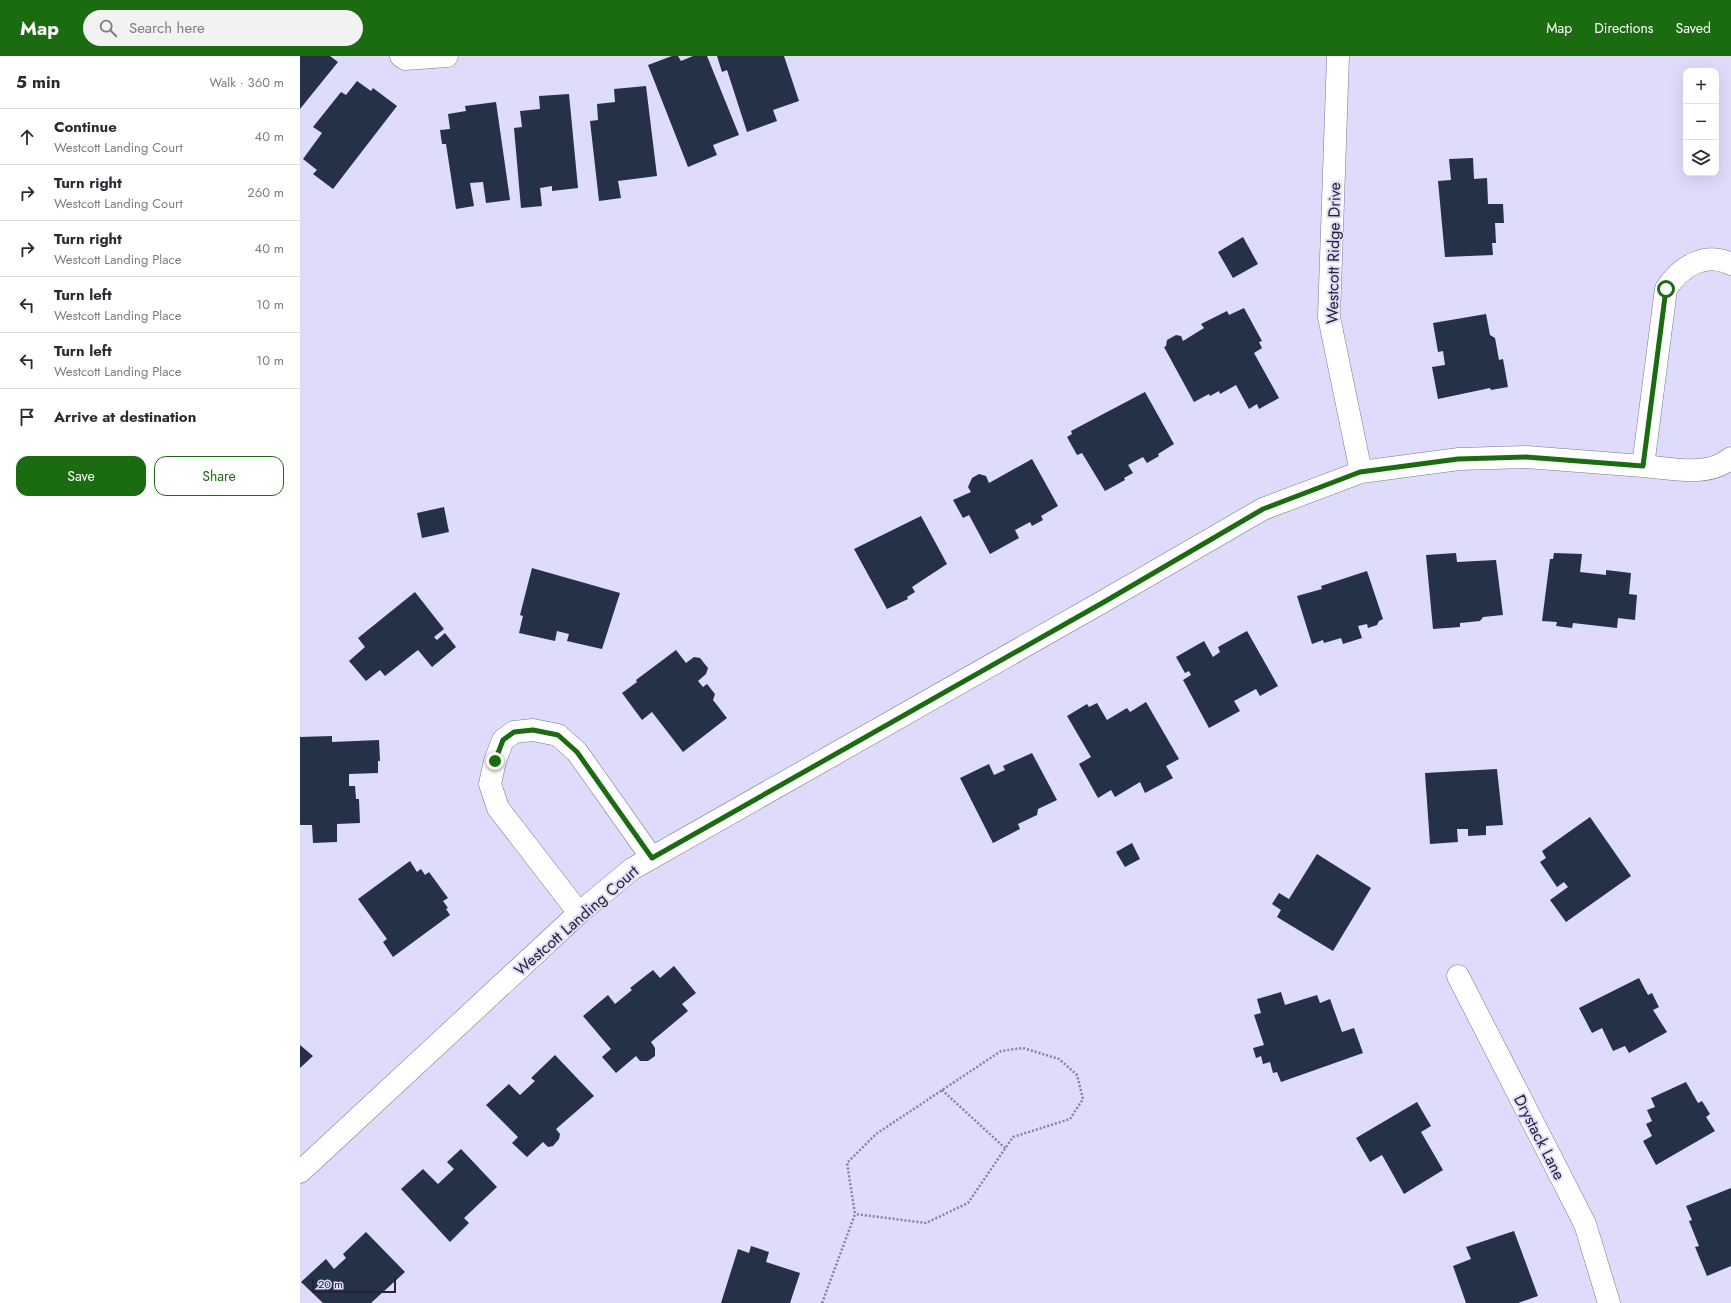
<!DOCTYPE html>
<meta charset="utf-8">
<style>
:root{--surface:#fff;--page:#f2f2f3;--text:#2b2b33;--muted:#7c7c81;--line:#e1e1e2;--accent:#1b6c11}
body{margin:0;font-family:Jost,sans-serif;background:var(--page);color:var(--text)}
.controls{position:absolute;right:12px;top:12px;display:grid;overflow:hidden;border-radius:8px;box-shadow:0 4px 16px #0002}
.controls button{width:36px;height:36px;display:grid;place-items:center;padding:0;border:0;border-bottom:1px solid var(--line);background:var(--surface);color:var(--text);font:20px sans-serif}
.scale{position:absolute;left:12px;bottom:10px;width:84px;box-sizing:border-box;padding-left:4px;border:2px solid #25232f;border-top:0;font-size:11px;line-height:14px;white-space:nowrap;color:#25232f;-webkit-text-stroke:3px #dfdbfb;paint-order:stroke}
.stop{position:absolute;width:12px;height:12px;margin:-9px;border:3px solid #1b6c11;border-radius:50%;background:#fff}
.stop.end{background:#1b6c11;border-color:#fff;box-shadow:0 1px 4px #0008}
.list{margin:0;padding:0;list-style:none}
h2{display:flex;justify-content:space-between;align-items:center;height:52px;margin:0;padding:0 16px;font-size:17px}
h2 small{font-size:13px;font-weight:400;color:var(--muted)}
.list li{display:grid;grid-template-columns:26px 1fr auto;gap:12px;align-items:center;box-sizing:border-box;height:56px;padding:0 16px;border-top:1px solid var(--line)}
.list b{display:block;font-size:15px;white-space:nowrap}
.list p{margin:0;font-size:13px;white-space:nowrap;color:var(--muted)}
.list em{font-size:13px;font-style:normal;color:var(--muted)}
.actions{display:flex;gap:8px;padding:12px 16px}
.actions a{flex:1;padding:9px 0;border:1px solid var(--accent);border-radius:12px;text-align:center;font-size:14px;color:var(--accent)}
.actions .main{background:var(--accent);color:#fff}
.icon{flex:none;width:22px;height:22px;fill:none;stroke:currentColor;stroke-width:2;stroke-linecap:round;stroke-linejoin:round}
.map{position:relative;flex:none;width:1431px;height:1247px;overflow:hidden}
header{display:flex;align-items:center;gap:24px;box-sizing:border-box;height:56px;padding:0 20px;background:var(--accent);color:#fff}
header strong{font-size:19px}
nav{display:flex;gap:22px;margin-inline-start:auto;font-size:14px}
.search{width:280px;height:36px;background:var(--page);display:flex;align-items:center;gap:10px;box-sizing:border-box;padding:0 14px;border-radius:22px;color:var(--muted);font-size:15px}
main{display:flex}
aside{flex:1;background:var(--surface)}
.map>svg:first-child{display:block}
.building{fill:#243147}
.lines{fill:none;stroke-linecap:round;stroke-linejoin:round}
.minor-casing{stroke:#797693;stroke-width:23}
.path{stroke:#86839a;stroke-width:2.5;stroke-dasharray:2 2;stroke-linecap:butt}
.minor{stroke:#fff;stroke-width:22}
.route{stroke:#1b6c11;stroke-width:5}
.labels{text-anchor:middle;stroke-width:4;stroke-linejoin:round;paint-order:stroke}
.street-label{font-size:16px;fill:#25232f;stroke:#dfdbfb}
</style>
<header>
<strong>Map</strong>
<div class="search"><svg class="icon" aria-label="search" viewBox="0 0 24 24"><circle cx="10" cy="10" r="6"/><path d="M15 15l6 6"/></svg>Search here</div>
<nav><a>Map</a><a>Directions</a><a>Saved</a></nav>
</header>
<main>
<aside>
<h2>5 min<small>Walk · 360 m</small></h2>
<ul class="list">
<li><svg class="icon" aria-label="ahead" viewBox="0 0 24 24"><path d="M12 20V5M6 11l6-6 6 6"/></svg><div><b>Continue</b><p>Westcott Landing Court</p></div><em>40 m</em></li>
<li><svg class="icon" aria-label="right" viewBox="0 0 24 24"><path d="M7 20v-9h11M14 6l5 5-5 5"/></svg><div><b>Turn right</b><p>Westcott Landing Court</p></div><em>260 m</em></li>
<li><svg class="icon" aria-label="right" viewBox="0 0 24 24"><path d="M7 20v-9h11M14 6l5 5-5 5"/></svg><div><b>Turn right</b><p>Westcott Landing Place</p></div><em>40 m</em></li>
<li><svg class="icon" aria-label="left" viewBox="0 0 24 24"><path d="M17 20v-9H6M10 6l-5 5 5 5"/></svg><div><b>Turn left</b><p>Westcott Landing Place</p></div><em>10 m</em></li>
<li><svg class="icon" aria-label="left" viewBox="0 0 24 24"><path d="M17 20v-9H6M10 6l-5 5 5 5"/></svg><div><b>Turn left</b><p>Westcott Landing Place</p></div><em>10 m</em></li>
<li><svg class="icon" aria-label="arrive" viewBox="0 0 24 24"><path d="M6 21V4h12l-3 4 3 4H6"/></svg><div><b>Arrive at destination</b></div></li>
</ul>
<div class="actions"><a class="main">Save</a><a>Share</a></div>
</aside>
<div class="map">
<svg width="1431" height="1247" viewBox="0 0 1431 1247">
<rect width="100%" height="100%" fill="#dfdbfb"/>
<!-- building -->
<path class="building" d="M0 0H30L38 6 0 53Z
M372 0H378L381 5 393 0H407L439 79 413 89 417 99 388 111 348 9Z
M417 0H484L499 45 473 54 477 65 447 76 427 14 422 16Z
M57 25 71 35 73 32 97 50 33 133 13 118 17 114 3 103 22 77 13 71 41 36 46 39Z
M346 30 357 120 318 125 321 142 299 145 290 65 298 64 297 48 315 46 314 33Z
M269 38 278 132 252 135V130L240 132 242 150 221 152 214 72 222 71 220 55 240 53 239 40Z
M196 46 210 144 186 147 183 126 170 127 174 150 156 153 146 88H142L140 74 150 73 148 58 166 55 165 50Z
M1173 102 1174 123 1187 122 1188 148H1203L1204 167H1195L1196 187H1192L1193 199 1145 201 1138 125 1151 124 1149 103Z
M943 181 958 208 933 222 918 196Z
M944 252 962 285 959 286 962 292 954 297 979 342 959 353 957 348 949 353 936 329 920 338 919 335 910 340 909 338 894 346 864 291 866 290 867 284 876 279 881 280 883 285 904 272 901 268 927 255 929 259Z
M1186 258 1190 279 1195 282 1199 304 1203 303 1208 331 1191 334 1190 332 1138 343 1132 311 1145 309 1143 295 1138 296 1133 267Z
M845 336 874 388 858 398 859 400 847 407 843 401 828 409 833 417 824 422 825 424 805 435 782 397 777 399 767 381 772 378 771 375Z
M732 403 758 450 741 460 743 464 732 470 730 466 715 474 719 482 690 498 669 459 663 462 653 444 671 436 668 431 672 422 679 418 686 420 689 427Z
M144 451 149 476 122 482 117 457Z
M621 460 647 508 612 531 615 536 607 541 608 543 587 553 554 493Z
M1156 497 1157 506 1196 504 1203 559 1183 561 1180 565 1160 567V571L1133 573 1126 499Z
M1254 497 1282 498 1280 516 1306 519V514L1331 517 1329 538 1337 539 1335 564 1318 562 1317 572 1273 567 1272 572 1256 570 1257 566 1242 565 1250 503H1253Z
M232 512 320 537 302 593 267 585 269 578 257 575 255 585 219 577 223 560 220 559Z
M1067 515 1083 563 1079 565 1077 569 1068 572 1067 568 1058 570 1062 582 1043 588 1041 582 1024 587 1023 584 1012 588 997 540 1022 533 1021 530Z
M115 536 144 573 134 581 137 584 145 577 156 591 132 611 118 594 85 620 80 614 66 625 49 605 65 591 58 582Z
M947 575 978 630 960 640 956 633 934 645 940 655 909 672 883 624 891 619 889 615 885 617 876 601 904 585 913 601 920 596 918 591Z
M376 594 386 607 394 601 400 602 408 612 406 618 398 625 403 631 407 628 415 638 413 644 427 662 383 696 352 656 342 664 322 637 337 626 336 624Z
M846 646 879 703 866 710 873 722 845 737 840 726 815 741 811 734 798 742 779 708 791 701 767 660 787 648 789 651 797 647 807 664 827 652 830 656Z
M32 680V686L79 684 80 705H78V717L49 718V730H55L56 743H59L60 767 37 768V786L13 787 12 769H0V681Z
M732 697 757 744 738 753 737 759 718 768 720 773 693 787 660 722 689 708 694 719 705 714 703 710Z
M1197 713 1203 769 1186 770V779L1168 780V773H1157L1158 786 1130 788 1125 717Z
M1290 761 1331 820 1266 866 1250 844 1268 831 1264 826 1257 831 1240 806 1246 802 1242 795Z
M832 787 840 803 825 811 816 796Z
M1017 798 1071 832 1033 895 977 861 981 854 972 848 979 837 989 843Z
M110 805 117 816 121 813 125 819 129 816 148 842 143 845 148 852 146 853 150 859 93 901 83 886 87 883 58 843Z
M374 910 396 937 382 948 388 955 351 986 355 992V1000L348 1005H340L336 1000 316 1017 302 1001 311 993 283 960 308 939 315 948 332 934 330 932 353 914 360 922Z
M1339 922 1348 939 1352 937 1359 951 1353 954 1367 976 1329 997 1325 990 1313 995 1302 972 1292 977 1279 952Z
M981 936 985 949 1017 939 1020 947 1030 943 1042 976 1054 972 1063 997 981 1026 977 1016 973 1017 970 1006 963 1008 961 1000 956 1002 953 992 964 989 954 959 961 957 957 943Z
M0 989 13 1000 0 1012Z
M255 999 294 1040 256 1073 260 1078 259 1083 253 1090 248 1091 243 1086 227 1101 212 1087 218 1081 186 1049 209 1028 220 1039 235 1025 231 1022Z
M1386 1026 1398 1047 1402 1045 1410 1058 1406 1061 1415 1075 1356 1109 1343 1085 1352 1080 1346 1068 1352 1065 1347 1054 1355 1051 1351 1042Z
M1117 1046 1131 1070 1121 1076 1143 1114 1104 1138 1082 1099 1070 1106 1056 1082Z
M161 1093 197 1131 164 1162 169 1167 150 1186 101 1133 123 1113 138 1128 154 1113 147 1106Z
M1431 1132V1210L1407 1220 1395 1191 1399 1190 1389 1165 1392 1164 1386 1150Z
M1214 1175 1238 1240 1218 1247H1166L1153 1210 1171 1203 1166 1191Z
M66 1176 105 1216 71 1247H23L1 1226 26 1203 34 1213 46 1202 43 1198Z
M451 1190 469 1196 466 1206 500 1217 490 1247H421L438 1193 449 1197Z"/>
<g class="lines">
<defs>
<path id="minor" d="M101 0 105 3 147 0
M1038 0 1029 261 1061 416
M1431 208C1405 195 1380 211 1366 233L1343 410C1371 412 1408 422 1431 402
M279 857 198 752 190 728 195 705 203 684 214 676 233 674 258 679 277 696 352 802
M1158 920 1285 1168 1309 1247
M0 1116 279 857 332 813 804 545 963 453 1061 416 1159 403 1226 401 1343 410"/>
</defs>
<!-- minor casing -->
<use href="#minor" class="minor-casing"/>
<!-- path -->
<path class="path" d="M642 1034 705 1092
M522 1247 555 1158 547 1107 576 1078 701 995 723 992 759 1003 777 1019 783 1043 770 1063 713 1081 668 1147 626 1167 555 1158"/>
<!-- minor -->
<use href="#minor" class="minor"/>
</g>
<g class="lines">
<!-- route -->
<path class="route" d="M195 705 203 684 214 676 233 674 258 679 277 696 352 802 804 546 963 453 1060 416 1158 403 1226 401 1343 410 1366 233"/>
</g>
<g class="labels">
<!-- street labels -->
<g class="street-label">
<text transform="translate(1033 197) rotate(-89)" y="6">Westcott Ridge Drive</text>
<text transform="translate(276 864) rotate(-41)" y="6">Westcott Landing Court</text>
<text transform="translate(1240 1081) rotate(63)" y="6">Drystack Lane</text>
</g>
</g>
</svg>
<div class="controls">
<button>+</button>
<button>−</button>
<button><svg class="icon" aria-label="layers" viewBox="0 0 24 24"><path d="M12 4l9 5-9 5-9-5zM3 14l9 5 9-5"/></svg></button>
</div>
<div class="scale">20 m</div>
<div class="stop" style="left:1366px;top:233px"></div>
<div class="stop end" style="left:195px;top:705px"></div>
</div>
</main>
